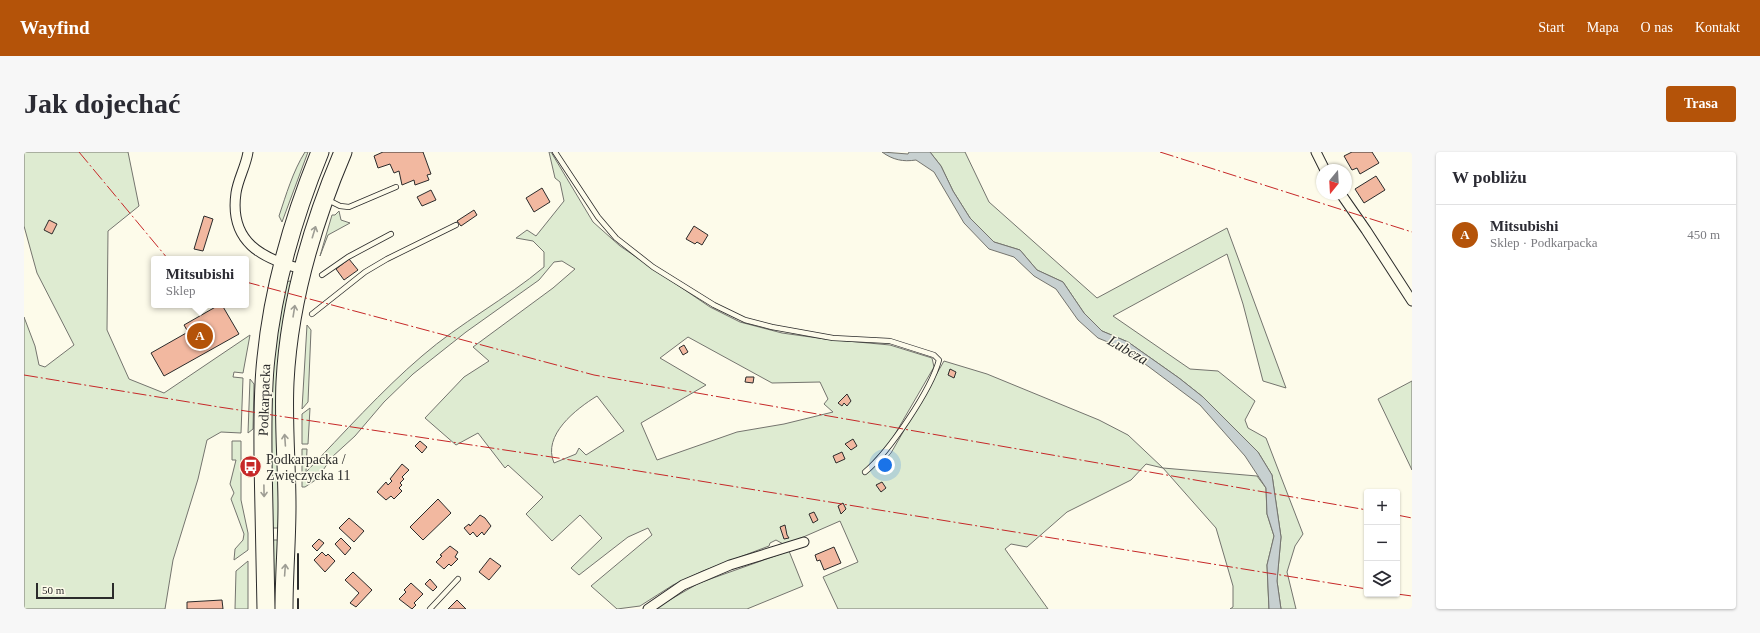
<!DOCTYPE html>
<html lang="pl">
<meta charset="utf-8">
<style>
:root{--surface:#fff;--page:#f7f7f7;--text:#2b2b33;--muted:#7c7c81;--line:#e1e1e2;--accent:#b45309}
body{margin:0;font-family:Georgia,serif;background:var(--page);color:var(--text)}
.controls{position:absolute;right:12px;bottom:12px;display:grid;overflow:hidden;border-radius:4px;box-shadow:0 1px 3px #0004}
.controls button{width:36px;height:36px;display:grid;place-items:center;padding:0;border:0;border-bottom:1px solid var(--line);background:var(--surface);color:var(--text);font:20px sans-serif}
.compass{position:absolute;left:1292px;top:12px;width:36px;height:36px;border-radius:50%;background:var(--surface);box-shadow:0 1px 3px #0004;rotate:198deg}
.scale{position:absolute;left:12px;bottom:10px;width:78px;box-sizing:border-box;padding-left:4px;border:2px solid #2b2b2b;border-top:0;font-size:11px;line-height:14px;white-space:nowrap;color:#2b2b2b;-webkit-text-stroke:3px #fdfbea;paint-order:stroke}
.you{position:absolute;left:861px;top:313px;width:14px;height:14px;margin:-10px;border:3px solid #fff;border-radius:50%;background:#1a73e8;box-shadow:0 0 0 6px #1a73e833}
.badge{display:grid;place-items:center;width:26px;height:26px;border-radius:50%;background:var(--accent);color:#fff;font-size:13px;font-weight:700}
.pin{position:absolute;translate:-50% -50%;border:2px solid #fff;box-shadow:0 1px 4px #0006}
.popup{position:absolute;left:127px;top:104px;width:98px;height:52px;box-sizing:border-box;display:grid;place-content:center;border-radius:4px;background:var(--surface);filter:drop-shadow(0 1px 3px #0005);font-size:13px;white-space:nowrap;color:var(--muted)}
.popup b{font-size:15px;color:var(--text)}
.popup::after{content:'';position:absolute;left:50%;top:100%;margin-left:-8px;border:8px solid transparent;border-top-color:var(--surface)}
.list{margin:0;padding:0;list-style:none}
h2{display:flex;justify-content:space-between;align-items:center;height:52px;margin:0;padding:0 16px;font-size:17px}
h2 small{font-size:13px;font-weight:400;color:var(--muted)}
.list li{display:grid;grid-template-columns:26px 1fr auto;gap:12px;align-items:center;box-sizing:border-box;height:60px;padding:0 16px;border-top:1px solid var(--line)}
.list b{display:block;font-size:15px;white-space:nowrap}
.list p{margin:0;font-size:13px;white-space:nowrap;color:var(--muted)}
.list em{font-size:13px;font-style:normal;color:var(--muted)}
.icon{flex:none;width:22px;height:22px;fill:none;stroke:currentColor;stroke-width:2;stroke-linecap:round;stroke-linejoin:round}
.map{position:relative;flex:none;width:1388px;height:457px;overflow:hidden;border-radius:4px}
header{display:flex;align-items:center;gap:24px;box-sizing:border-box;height:56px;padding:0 20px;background:var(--accent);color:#fff}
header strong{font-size:19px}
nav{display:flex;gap:22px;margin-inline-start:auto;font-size:14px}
.intro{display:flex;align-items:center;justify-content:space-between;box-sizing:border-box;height:96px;padding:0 24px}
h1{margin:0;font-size:28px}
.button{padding:10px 18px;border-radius:4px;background:var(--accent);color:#fff;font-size:14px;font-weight:700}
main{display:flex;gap:24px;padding:0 24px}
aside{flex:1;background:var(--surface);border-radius:4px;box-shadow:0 1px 3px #0004}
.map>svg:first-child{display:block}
.green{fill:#deebd1;stroke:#74746e;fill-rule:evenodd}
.water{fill:#c7d0d0;stroke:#74746e}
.building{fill:#f2b8a0;stroke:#2b2b2b}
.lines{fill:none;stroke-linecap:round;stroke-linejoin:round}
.lane-casing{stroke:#2b2b2b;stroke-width:6}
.street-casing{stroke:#2b2b2b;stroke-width:11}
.highway-casing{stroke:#2b2b2b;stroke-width:19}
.lane{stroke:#fdfbea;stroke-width:4.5}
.street{stroke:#fdfbea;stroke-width:9}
.highway{stroke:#fdfbea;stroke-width:17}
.wall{stroke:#2b2b2b;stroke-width:2}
.power{stroke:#c62828;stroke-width:1;stroke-dasharray:14 3 2 3;stroke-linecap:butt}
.oneway{stroke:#9e9d94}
.labels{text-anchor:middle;stroke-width:3;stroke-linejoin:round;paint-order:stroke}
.street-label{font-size:14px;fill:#2b2b2b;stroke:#fdfbea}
.poi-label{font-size:14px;fill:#2b2b2b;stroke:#fdfbea;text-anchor:start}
.water-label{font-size:15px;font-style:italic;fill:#2b2b2b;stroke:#fdfbea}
</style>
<header>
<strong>Wayfind</strong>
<nav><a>Start</a><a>Mapa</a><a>O nas</a><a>Kontakt</a></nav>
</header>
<div class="intro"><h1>Jak dojechać</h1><a class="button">Trasa</a></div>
<main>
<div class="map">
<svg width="1388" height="457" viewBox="0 0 1388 457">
<rect width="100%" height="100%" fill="#fdfbea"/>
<!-- green -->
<path class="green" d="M0 0H104L115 54 84 79 83 178 105 227 140 241 226 183 219 221 210 220 209 225 219 226 217 281 197 280 183 288 174 327 149 408 141 457H0V165L11 194 15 213 21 215 50 193 13 121 0 74Z
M281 0H284L258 70 255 64C262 43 269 19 281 0Z
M525 0H527L569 70 596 94 686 155 716 170 758 181 801 187 866 193 908 206 910 215 867 289 848 310 854 315 867 301 920 209 963 222 1075 268 1104 283 1139 316 1233 324 1242 336 1243 362 1250 384 1243 413 1245 457H1206L1209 455V434L1192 376 1139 316 1122 312 1107 328 1043 360 1003 395 987 392 981 397 1024 457H814L799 425 834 410 816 369 761 393 752 388 746 391 745 394 679 419 649 433 616 454 593 457 567 434 628 383 624 376 604 385 555 423 547 416 578 386 556 363 528 389 502 362 519 345 484 313 481 316 454 281 432 293 401 266 440 225 465 209 449 195 529 136 551 117 538 109 530 110 515 128 442 180 389 222 360 250 331 284 308 305 293 327 281 335H278V297H283L282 320C320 281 357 239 398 204 436 171 482 147 520 115V100L509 89 492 86 503 78 512 84 540 49 536 30 531 26ZM664 185 748 231 796 230 804 247 800 252 809 260 760 272 713 280 633 308 617 271 682 233 636 206ZM573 244 600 279 562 303 555 296 552 302 530 311C518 283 552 257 573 244Z
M906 0H941L965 50 1073 146 1203 76 1262 236 1239 229 1219 152 1203 102 1089 164 1166 217 1194 219 1231 249 1221 268 1224 276 1242 286 1279 382 1271 394 1263 420 1272 457H1257L1253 429 1257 385 1248 323 1234 300 1179 245 1155 226 1104 190 1078 179 1060 161 1039 130 1013 118 996 98 970 90 946 66 929 39 917 14Z
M315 59 317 68 326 71 304 83 296 104 308 63H311Z
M266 129 268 131 257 376H247L246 277 250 188 262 130Z
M283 173 287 178 284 250 278 257Z
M226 227 230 232 229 277 224 281Z
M1388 229V318L1354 247Z
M286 256 284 292H278V262Z
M208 289H217V348L224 381V398L210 408 211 397 219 388 220 382 207 347 210 341 206 332 212 308H208Z
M247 388H257L254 457H247Z
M765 399 779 434 723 457H630L675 431Z
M224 409V457H211L212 419Z"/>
<!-- water -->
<path class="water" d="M858 0 884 2 885 0H906L917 14 929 39 946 66 970 90 996 98 1013 118 1039 130 1060 161 1078 179 1104 190 1155 226 1179 245 1234 300 1248 323 1257 385 1253 429 1257 457H1245L1243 413 1250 384 1243 362 1242 336 1221 304 1176 253 1101 197 1074 186 1054 168 1032 137 1010 124 990 105 965 97 940 71 910 20 892 8C879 10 869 8 858 0Z"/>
<!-- building -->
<path class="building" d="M359 0H399L407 22 403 23 405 28 391 33 390 28 378 33 375 19 370 21 366 12 354 16 350 4Z
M1328 0H1348L1355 11 1336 22 1333 16 1328 18 1320 4Z
M1352 24 1361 38 1340 51 1331 37Z
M518 36 526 50 510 60 502 46Z
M407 38 412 48 398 54 393 45Z
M450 58 453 63 437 74 433 69Z
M180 64 189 67 179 99 170 97Z
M25 68 33 72 28 82 20 78Z
M670 74 684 83 678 93 673 90 671 92 662 87Z
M325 107 334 118 320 128 312 117Z
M195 153H198L215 182 140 224 127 201 164 180 160 173Z
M660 193 664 200 659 203 655 196Z
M926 217 932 220 930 226 924 223Z
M722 225H730L729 231 721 230Z
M823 242 827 249 823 254 820 251 818 254 814 251Z
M829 287 833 294 827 298 821 292Z
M396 289 403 295 398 301 391 294Z
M818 300 821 307 812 311 809 304Z
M378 312 385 318 378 325 380 327 376 331 378 333 375 336 378 339 370 347 367 344 362 348 353 340 362 330 364 333 368 329 366 327Z
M858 330 862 336 857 340 852 333Z
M414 347 427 361 399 388 386 375Z
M819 351 822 357 817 362 814 354Z
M790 360 794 368 789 371 785 362Z
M456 363 461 366 467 374 460 383 458 380 453 385 449 380 446 383 440 376 445 372 446 374Z
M325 366 340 379 330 390 315 376Z
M761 373 763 383 765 386 760 387 756 375Z
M317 386 327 396 321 403 311 392Z
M295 387 300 391 293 399 288 394Z
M426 394 434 400 431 405 434 407 427 414 425 412 420 417 412 410 418 404 416 403Z
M810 395 817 411 800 418 796 408 793 409 791 403Z
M298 400 302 404 304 402 311 409 301 420 290 408Z
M466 406 477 414 465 428 455 420Z
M329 420 348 438 332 455 326 451 335 441 321 428Z
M406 427 413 435 409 439 401 432Z
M387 431 399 442 390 451 392 453 388 457 375 447 382 440 380 438Z
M198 448 199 457H163V450Z
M433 448 442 457H424Z"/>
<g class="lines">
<defs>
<path id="lane" d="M531 0 574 65 592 86 629 115 690 153 721 168 748 175 809 186 866 189 910 203 915 208C907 238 865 300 841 320
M304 48 316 54 325 55 372 35
M298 123 324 105 367 82
M288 162 341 120 363 107 432 73
M406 457 434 427"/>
<path id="street" d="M224 0C222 14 214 27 212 41 205 90 238 107 278 117
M1292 0 1301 18
M1317 42 1342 78 1388 149
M624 457 659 433 706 413 780 390"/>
<path id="highway" d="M242 457C241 408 240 358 239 309 239 275 238 241 242 206 249 135 269 66 296 0
M260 457C260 423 263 389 263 354 263 313 259 272 261 230 265 151 288 73 319 0"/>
</defs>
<!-- lane casing -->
<use href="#lane" class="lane-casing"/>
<!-- street casing -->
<use href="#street" class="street-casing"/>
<!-- highway casing -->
<use href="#highway" class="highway-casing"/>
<!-- lane -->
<use href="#lane" class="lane"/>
<!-- street -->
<use href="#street" class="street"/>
<!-- highway -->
<use href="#highway" class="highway"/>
<!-- wall -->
<path class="wall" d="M274 402V437
M274 457V447"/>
<!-- power -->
<path class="power" d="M55 0 144 107
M1136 0 1388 80
M222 130 570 223 1343 358
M0 223 195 255 534 306 1343 437
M1373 363 1388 366
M1373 442 1388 444"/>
</g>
<!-- one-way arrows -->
<defs><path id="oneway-shaft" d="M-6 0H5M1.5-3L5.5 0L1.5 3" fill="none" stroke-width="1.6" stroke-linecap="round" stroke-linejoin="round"/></defs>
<g class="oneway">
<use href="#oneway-shaft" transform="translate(290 80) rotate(-73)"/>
<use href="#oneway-shaft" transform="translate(270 159) rotate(-81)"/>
<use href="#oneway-shaft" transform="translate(261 288) rotate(-94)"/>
<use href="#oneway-shaft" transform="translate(240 339) rotate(89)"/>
<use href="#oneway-shaft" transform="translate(261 418) rotate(-86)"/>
</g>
<!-- icons -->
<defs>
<symbol id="bus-disc" viewBox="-11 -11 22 22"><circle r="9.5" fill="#c62828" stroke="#fdfbea"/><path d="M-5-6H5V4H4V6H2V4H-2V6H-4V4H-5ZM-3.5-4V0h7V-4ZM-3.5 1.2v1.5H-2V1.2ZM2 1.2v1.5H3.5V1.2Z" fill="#fff"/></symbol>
</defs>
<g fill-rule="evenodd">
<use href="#bus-disc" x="214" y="302" width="25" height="25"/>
</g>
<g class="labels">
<!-- street labels -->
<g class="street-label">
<text transform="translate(240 248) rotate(-88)" y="5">Podkarpacka</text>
</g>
<!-- poi labels -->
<g class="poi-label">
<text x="242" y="312">Podkarpacka /<tspan x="242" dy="16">Zwięczycka 11</tspan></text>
</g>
<!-- water labels -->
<g class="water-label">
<text transform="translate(1104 198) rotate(30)" y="5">Lubcza</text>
</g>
</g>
</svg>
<div class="controls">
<button>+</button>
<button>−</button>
<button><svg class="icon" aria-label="layers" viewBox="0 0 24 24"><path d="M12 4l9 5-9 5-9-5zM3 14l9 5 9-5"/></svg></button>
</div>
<svg class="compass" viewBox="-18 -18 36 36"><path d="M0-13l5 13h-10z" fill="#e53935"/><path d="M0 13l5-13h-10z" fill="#7c7c81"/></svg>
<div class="scale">50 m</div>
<div class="you"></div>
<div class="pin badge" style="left:176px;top:184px">A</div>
<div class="popup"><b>Mitsubishi</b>Sklep</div>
</div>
<aside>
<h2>W pobliżu<small></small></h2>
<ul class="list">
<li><span class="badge">A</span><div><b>Mitsubishi</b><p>Sklep · Podkarpacka</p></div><em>450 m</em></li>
</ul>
</aside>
</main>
